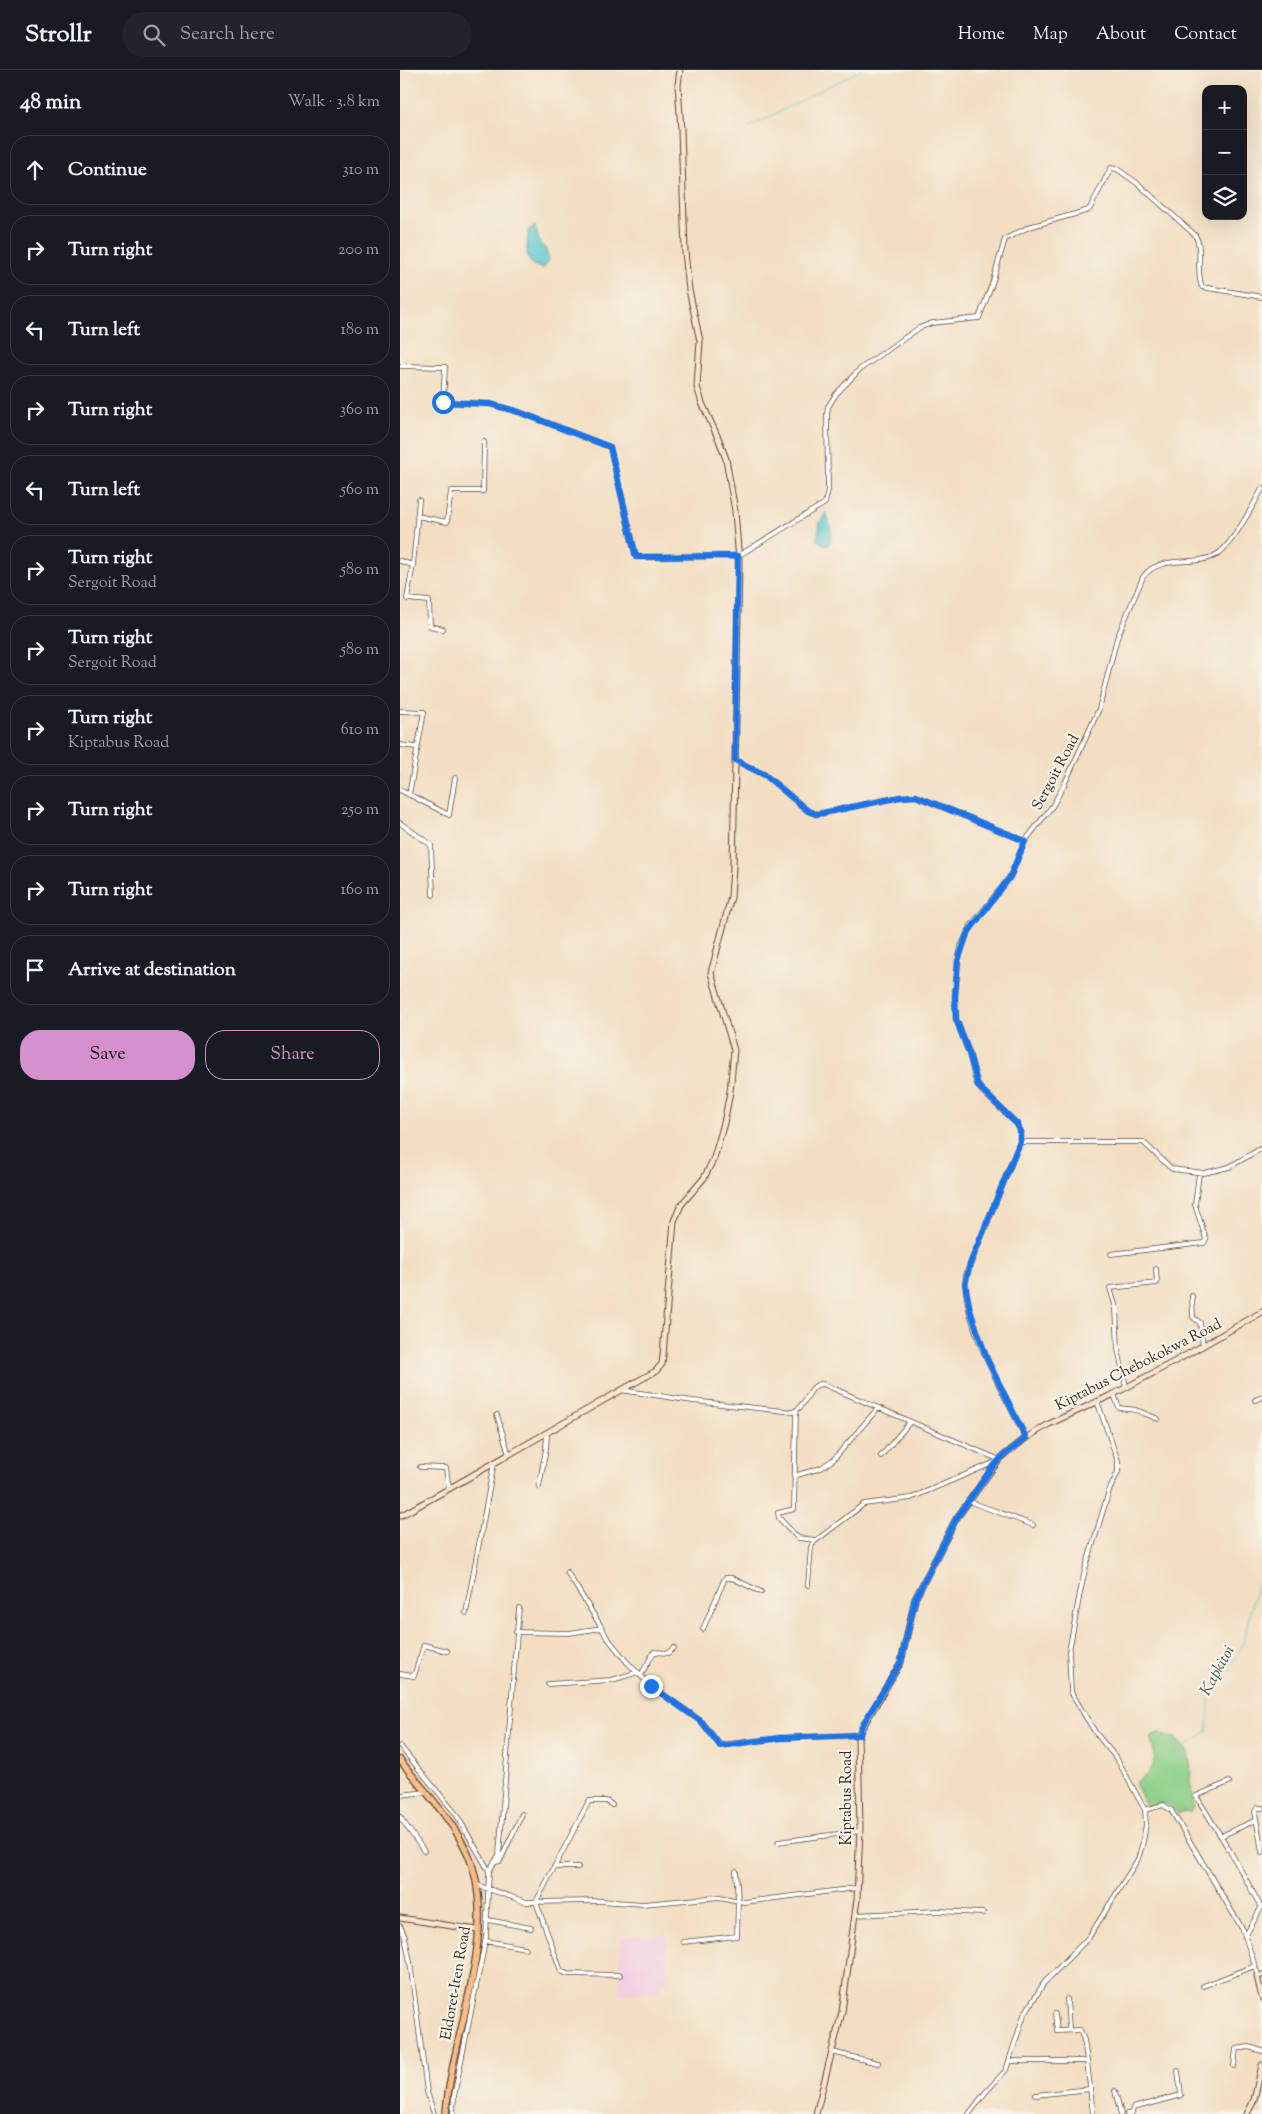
<!DOCTYPE html>
<meta charset="utf-8">
<style>
:root{--surface:#171b24;--page:#20242c;--text:#f1f3f6;--muted:#9ea1a6;--line:#363941;--accent:#d690ce}
body{margin:0;font-family:"Sorts Mill Goudy",serif;background:var(--page);color:var(--text)}
.controls{position:absolute;right:15px;top:15px;display:grid;overflow:hidden;border-radius:10px;box-shadow:0 5px 20px #0002}
.controls button{width:45px;height:45px;display:grid;place-items:center;padding:0;border:0;border-bottom:1px solid var(--line);background:var(--surface);color:var(--text);font:25px sans-serif}
.stop{position:absolute;width:15px;height:15px;margin:-11px;border:4px solid #1a73e8;border-radius:50%;background:#fff}
.stop.end{background:#1a73e8;border-color:#fff;box-shadow:0 1px 5px #0008}
.list{margin:0;padding:0;list-style:none}
h2{display:flex;justify-content:space-between;align-items:center;height:65px;margin:0;padding:0 20px;font-size:21px}
h2 small{font-size:16px;font-weight:400;color:var(--muted)}
.list li{display:grid;grid-template-columns:32px 1fr auto;gap:15px;align-items:center;box-sizing:border-box;height:70px;margin:0 10px 10px;padding:0 10px;border:1px solid var(--line);border-radius:20px}
.list b{display:block;font-size:19px;white-space:nowrap}
.list p{margin:0;font-size:16px;white-space:nowrap;color:var(--muted)}
.list em{font-size:16px;font-style:normal;color:var(--muted)}
.actions{display:flex;gap:10px;padding:15px 20px}
.actions a{flex:1;padding:11px 0;border:1px solid var(--accent);border-radius:20px;text-align:center;font-size:18px;color:var(--accent)}
.actions .main{background:var(--accent);color:#111}
.icon{flex:none;width:28px;height:28px;fill:none;stroke:currentColor;stroke-width:2;stroke-linecap:round;stroke-linejoin:round}
.map{position:relative;flex:none;width:862px;height:2044px;overflow:hidden}
header{display:flex;align-items:center;gap:30px;box-sizing:border-box;height:70px;padding:0 25px;background:var(--surface);border-bottom:1px solid var(--line)}
header strong{font-size:24px}
nav{display:flex;gap:28px;margin-inline-start:auto;font-size:18px}
.search{width:350px;height:45px;background:var(--page);display:flex;align-items:center;gap:12px;box-sizing:border-box;padding:0 18px;border-radius:28px;color:var(--muted);font-size:19px}
main{display:flex}
aside{flex:1;background:var(--surface)}
.map>svg:first-child{display:block}
.built{fill:#f2cfe1}
.green{fill:#8ed088;stroke:#647d53}
.water{fill:#58c6cc;stroke:#4a7875}
.lines{fill:none;stroke-linecap:round;stroke-linejoin:round}
.stream{stroke:#58c6cc;stroke-width:1}
.street-casing{stroke:#574537;stroke-width:5.5}
.secondary-casing{stroke:#574537;stroke-width:7}
.primary-casing{stroke:#574537;stroke-width:8}
.street{stroke:#fff;stroke-width:4}
.secondary{stroke:#fce5d0;stroke-width:5}
.primary{stroke:#f8bd89;stroke-width:5.5}
.route{stroke:#1a73e8;stroke-width:6}
.labels{text-anchor:middle;stroke-width:4.5;stroke-linejoin:round;paint-order:stroke}
.street-label{font-size:15px;fill:#3b2a1e;stroke:#f7f3e8}
.water-label{font-size:16px;font-style:italic;fill:#445952;stroke:#f7f3e8}
</style>
<header>
<strong>Strollr</strong>
<div class="search"><svg class="icon" aria-label="search" viewBox="0 0 24 24"><circle cx="10" cy="10" r="6"/><path d="M15 15l6 6"/></svg>Search here</div>
<nav><a>Home</a><a>Map</a><a>About</a><a>Contact</a></nav>
</header>
<main>
<aside>
<h2>48 min<small>Walk · 3.8 km</small></h2>
<ul class="list">
<li><svg class="icon" aria-label="ahead" viewBox="0 0 24 24"><path d="M12 20V5M6 11l6-6 6 6"/></svg><div><b>Continue</b></div><em>310 m</em></li>
<li><svg class="icon" aria-label="right" viewBox="0 0 24 24"><path d="M7 20v-9h11M14 6l5 5-5 5"/></svg><div><b>Turn right</b></div><em>200 m</em></li>
<li><svg class="icon" aria-label="left" viewBox="0 0 24 24"><path d="M17 20v-9H6M10 6l-5 5 5 5"/></svg><div><b>Turn left</b></div><em>180 m</em></li>
<li><svg class="icon" aria-label="right" viewBox="0 0 24 24"><path d="M7 20v-9h11M14 6l5 5-5 5"/></svg><div><b>Turn right</b></div><em>360 m</em></li>
<li><svg class="icon" aria-label="left" viewBox="0 0 24 24"><path d="M17 20v-9H6M10 6l-5 5 5 5"/></svg><div><b>Turn left</b></div><em>560 m</em></li>
<li><svg class="icon" aria-label="right" viewBox="0 0 24 24"><path d="M7 20v-9h11M14 6l5 5-5 5"/></svg><div><b>Turn right</b><p>Sergoit Road</p></div><em>580 m</em></li>
<li><svg class="icon" aria-label="right" viewBox="0 0 24 24"><path d="M7 20v-9h11M14 6l5 5-5 5"/></svg><div><b>Turn right</b><p>Sergoit Road</p></div><em>580 m</em></li>
<li><svg class="icon" aria-label="right" viewBox="0 0 24 24"><path d="M7 20v-9h11M14 6l5 5-5 5"/></svg><div><b>Turn right</b><p>Kiptabus Road</p></div><em>610 m</em></li>
<li><svg class="icon" aria-label="right" viewBox="0 0 24 24"><path d="M7 20v-9h11M14 6l5 5-5 5"/></svg><div><b>Turn right</b></div><em>250 m</em></li>
<li><svg class="icon" aria-label="right" viewBox="0 0 24 24"><path d="M7 20v-9h11M14 6l5 5-5 5"/></svg><div><b>Turn right</b></div><em>160 m</em></li>
<li><svg class="icon" aria-label="arrive" viewBox="0 0 24 24"><path d="M6 21V4h12l-3 4 3 4H6"/></svg><div><b>Arrive at destination</b></div></li>
</ul>
<div class="actions"><a class="main">Save</a><a>Share</a></div>
</aside>
<div class="map">
<svg width="862" height="2044" viewBox="0 0 862 2044">
<rect width="100%" height="100%" fill="#f7f3e8"/>
<filter id="ink" filterUnits="userSpaceOnUse"><feTurbulence type="fractalNoise" baseFrequency=".02" numOctaves="2"/><feDisplacementMap in="SourceGraphic" scale="10" xChannelSelector="R" yChannelSelector="G"/><feConvolveMatrix kernelMatrix="1 2 1 2 8 2 1 2 1" color-interpolation-filters="sRGB"/></filter>
<filter id="wash" filterUnits="userSpaceOnUse"><feTurbulence type="fractalNoise" baseFrequency=".0096" numOctaves="4" result="noise"/><feDisplacementMap in="SourceGraphic" scale="20" xChannelSelector="R" yChannelSelector="G"/><feGaussianBlur stdDeviation="1.12" result="paint"/><feColorMatrix in="noise" values="0 0 0 0 0 0 0 0 0 0 0 0 0 0 0 0 0 1.4 0 .05"/><feComposite in="paint" operator="in"/></filter>
<g filter="url(#wash)">
<rect width="100%" height="100%" fill="#f3dec2"/>
<!-- built -->
<path class="built" d="M221 1866H267L269 1912 260 1913 259 1922 219 1924Z"/>
<!-- green -->
<path class="green" d="M758 1663 775 1668 788 1682 791 1699 790 1711 794 1736 790 1742 784 1741 778 1744C769 1732 762 1731 747 1737L735 1713C748 1705 756 1698 754 1682 753 1676 751 1672 752 1666Z"/>
<!-- water -->
<path class="water" d="M135 156 140 174 145 178 149 190 144 198C121 197 128 176 128 160Z
M426 442C429 451 434 468 428 476L417 470 420 452Z"/>
<g class="lines">
<!-- stream -->
<path class="stream" d="M348 58 461 0
M772 1687 808 1660 809 1629 842 1577 857 1515 862 1510"/>
</g>
</g>
<g filter="url(#ink)">
<g class="lines">
<defs>
<path id="street" d="M0 296 45 297 43 332 90 334 119 342 210 377 236 487 338 486 425 433 428 420 427 344 428 337 436 324 460 299 519 258 532 253 579 248 592 214 605 169 629 157 689 140 711 98 717 99 737 113 795 165C804 180 795 201 802 217L862 227
M17 446 47 452 51 421H83L84 372
M0 491 13 495 7 529 29 531 30 556 43 559
M13 495 19 430
M0 641 24 642 9 725
M0 675 16 677
M335 690 365 705 408 741 416 744 423 743 500 727 516 726 625 771
M0 720 49 745 55 708
M0 753 31 775 33 825
M620 1072H743L772 1099 804 1103 829 1097 862 1078
M711 1184 804 1173 806 1169 795 1135 799 1103
M792 1226 793 1247 800 1253 803 1276
M726 1317 718 1279 716 1238 710 1218 757 1213 756 1199
M221 1320 293 1331 393 1342C407 1337 408 1313 423 1314L600 1390
M714 1324 719 1338 736 1340 758 1349
M855 1330 862 1327
M396 1341 394 1439 378 1443 379 1448 398 1468 416 1470
M97 1345 109 1385
M626 1368C605 1326 561 1251 566 1205L620 1072V1060L617 1054 581 1020 576 1012 569 983 556 949 555 926 558 891 561 877 571 856 610 807 625 771 653 735 665 713 699 639 717 568 743 507C759 484 794 497 816 485 831 477 854 434 862 419
M481 1386 510 1352
M20 1397 46 1398 49 1419
M394 1406 421 1398 434 1389 478 1338
M139 1416 146 1379 147 1364
M568 1431 633 1455
M167 1502 202 1558
M408 1515 411 1477 414 1472 464 1434 511 1428 600 1390
M66 1543 94 1393
M303 1559 325 1508H332L361 1522
M116 1562 169 1563 202 1558 206 1566 227 1592 251 1616 302 1652 320 1675 380 1668 458 1665
M0 1604 14 1606 24 1575 47 1581
M241 1605 254 1582 268 1583 274 1578
M148 1614 212 1610 238 1602
M0 1676 56 1744 89 1801
M829 1712 796 1726 830 1781 861 1837
M0 1725 27 1722
M212 1735 207 1731H189L136 1832 161 1901 167 1904 220 1905
M862 1738H857L855 1742 862 1782
M745 1740 763 1735 771 1740 843 1860 858 1905
M0 1747 24 1781
M821 1766 856 1750
M378 1772 460 1761
M96 1792 100 1791 122 1744
M154 1797H178
M77 1815 126 1832 201 1831 243 1834 320 1827 344 1832 457 1818
M455 1845 537 1841 583 1843
M88 1850 131 1858
M0 1856 5 1867 10 1892 27 2022 34 2044
M845 1867 862 1836
M86 1871 125 1878
M283 1872 337 1866 338 1830 336 1801
M803 1916 855 1896
M667 1929 669 1959
M655 1944 657 1961 680 1960 684 1970 687 1991
M432 1982 478 1993
M609 1991H687L693 2044
M834 1996 836 1979 849 1977 862 1981
M715 2021 721 2044
M636 2025 690 2019
M53 2044 54 2026 86 1867 89 1801 99 1785 119 1538
M569 2044 585 2023 606 2000 624 1945 644 1913 689 1867 738 1789 743 1772 746 1754 745 1740 717 1689 695 1662 671 1622 669 1581 680 1523 685 1500 709 1421 718 1402V1391L697 1331
M727 2044 732 2043 733 2038 781 2025 778 2001"/>
<path id="secondary" d="M0 1446C86 1399 170 1348 256 1301L262 1294 263 1285 274 1151 281 1135 304 1108 314 1088 324 1053 330 1022 334 980 311 903 331 827 333 797 339 491 335 441 326 389 319 370 302 333 297 317 300 271 289 220 285 182 281 60 278 15 280 0
M0 1848 77 1860
M862 1905 857 1906 862 1928
M416 2044 442 1942 457 1829 460 1758 458 1665 501 1592 515 1529 556 1449 593 1398 602 1387 626 1368 649 1354 714 1324 781 1288 862 1242
M847 2044 854 2030 862 1995"/>
<path id="primary" d="M0 1690C23 1720 51 1747 67 1782 102 1859 51 1964 46 2044"/>
</defs>
<!-- street casing -->
<use href="#street" class="street-casing"/>
<!-- secondary casing -->
<use href="#secondary" class="secondary-casing"/>
<!-- primary casing -->
<use href="#primary" class="primary-casing"/>
<!-- street -->
<use href="#street" class="street"/>
<!-- secondary -->
<use href="#secondary" class="secondary"/>
<!-- primary -->
<use href="#primary" class="primary"/>
</g>
</g>
<g class="lines" filter="url(#ink)">
<!-- route -->
<path class="route" d="M43 332 90 334 119 342 210 377 236 487 338 486 335 690 365 705 408 741 416 744 423 743 500 727 516 726 625 771 610 807 567 864 558 891 555 926 556 949 569 983 578 1016 617 1054 620 1060V1072L570 1194 565 1214 570 1240 587 1289 626 1368 602 1387 592 1398 556 1449 515 1529 501 1592 468 1646 461 1658 460 1665 380 1668 320 1676 302 1652 251 1616"/>
</g>
<g class="labels">
<!-- street labels -->
<g class="street-label">
<text transform="translate(655 702) rotate(-62)" y="5">Sergoit Road</text>
<text transform="translate(738 1294) rotate(-27)" y="5">Kiptabus Chebokokwa Road</text>
<text transform="translate(446 1728) rotate(-90)" y="5">Kiptabus Road</text>
<text transform="translate(55 1913) rotate(-80)" y="5">Eldoret-Iten Road</text>
</g>
<!-- water labels -->
<g class="water-label">
<text transform="translate(816 1600) rotate(-61)" y="6">Kapkitoi</text>
</g>
</g>
</svg>
<div class="controls">
<button>+</button>
<button>−</button>
<button><svg class="icon" aria-label="layers" viewBox="0 0 24 24"><path d="M12 4l9 5-9 5-9-5zM3 14l9 5 9-5"/></svg></button>
</div>
<div class="stop" style="left:43px;top:332px"></div>
<div class="stop end" style="left:251px;top:1616px"></div>
</div>
</main>
